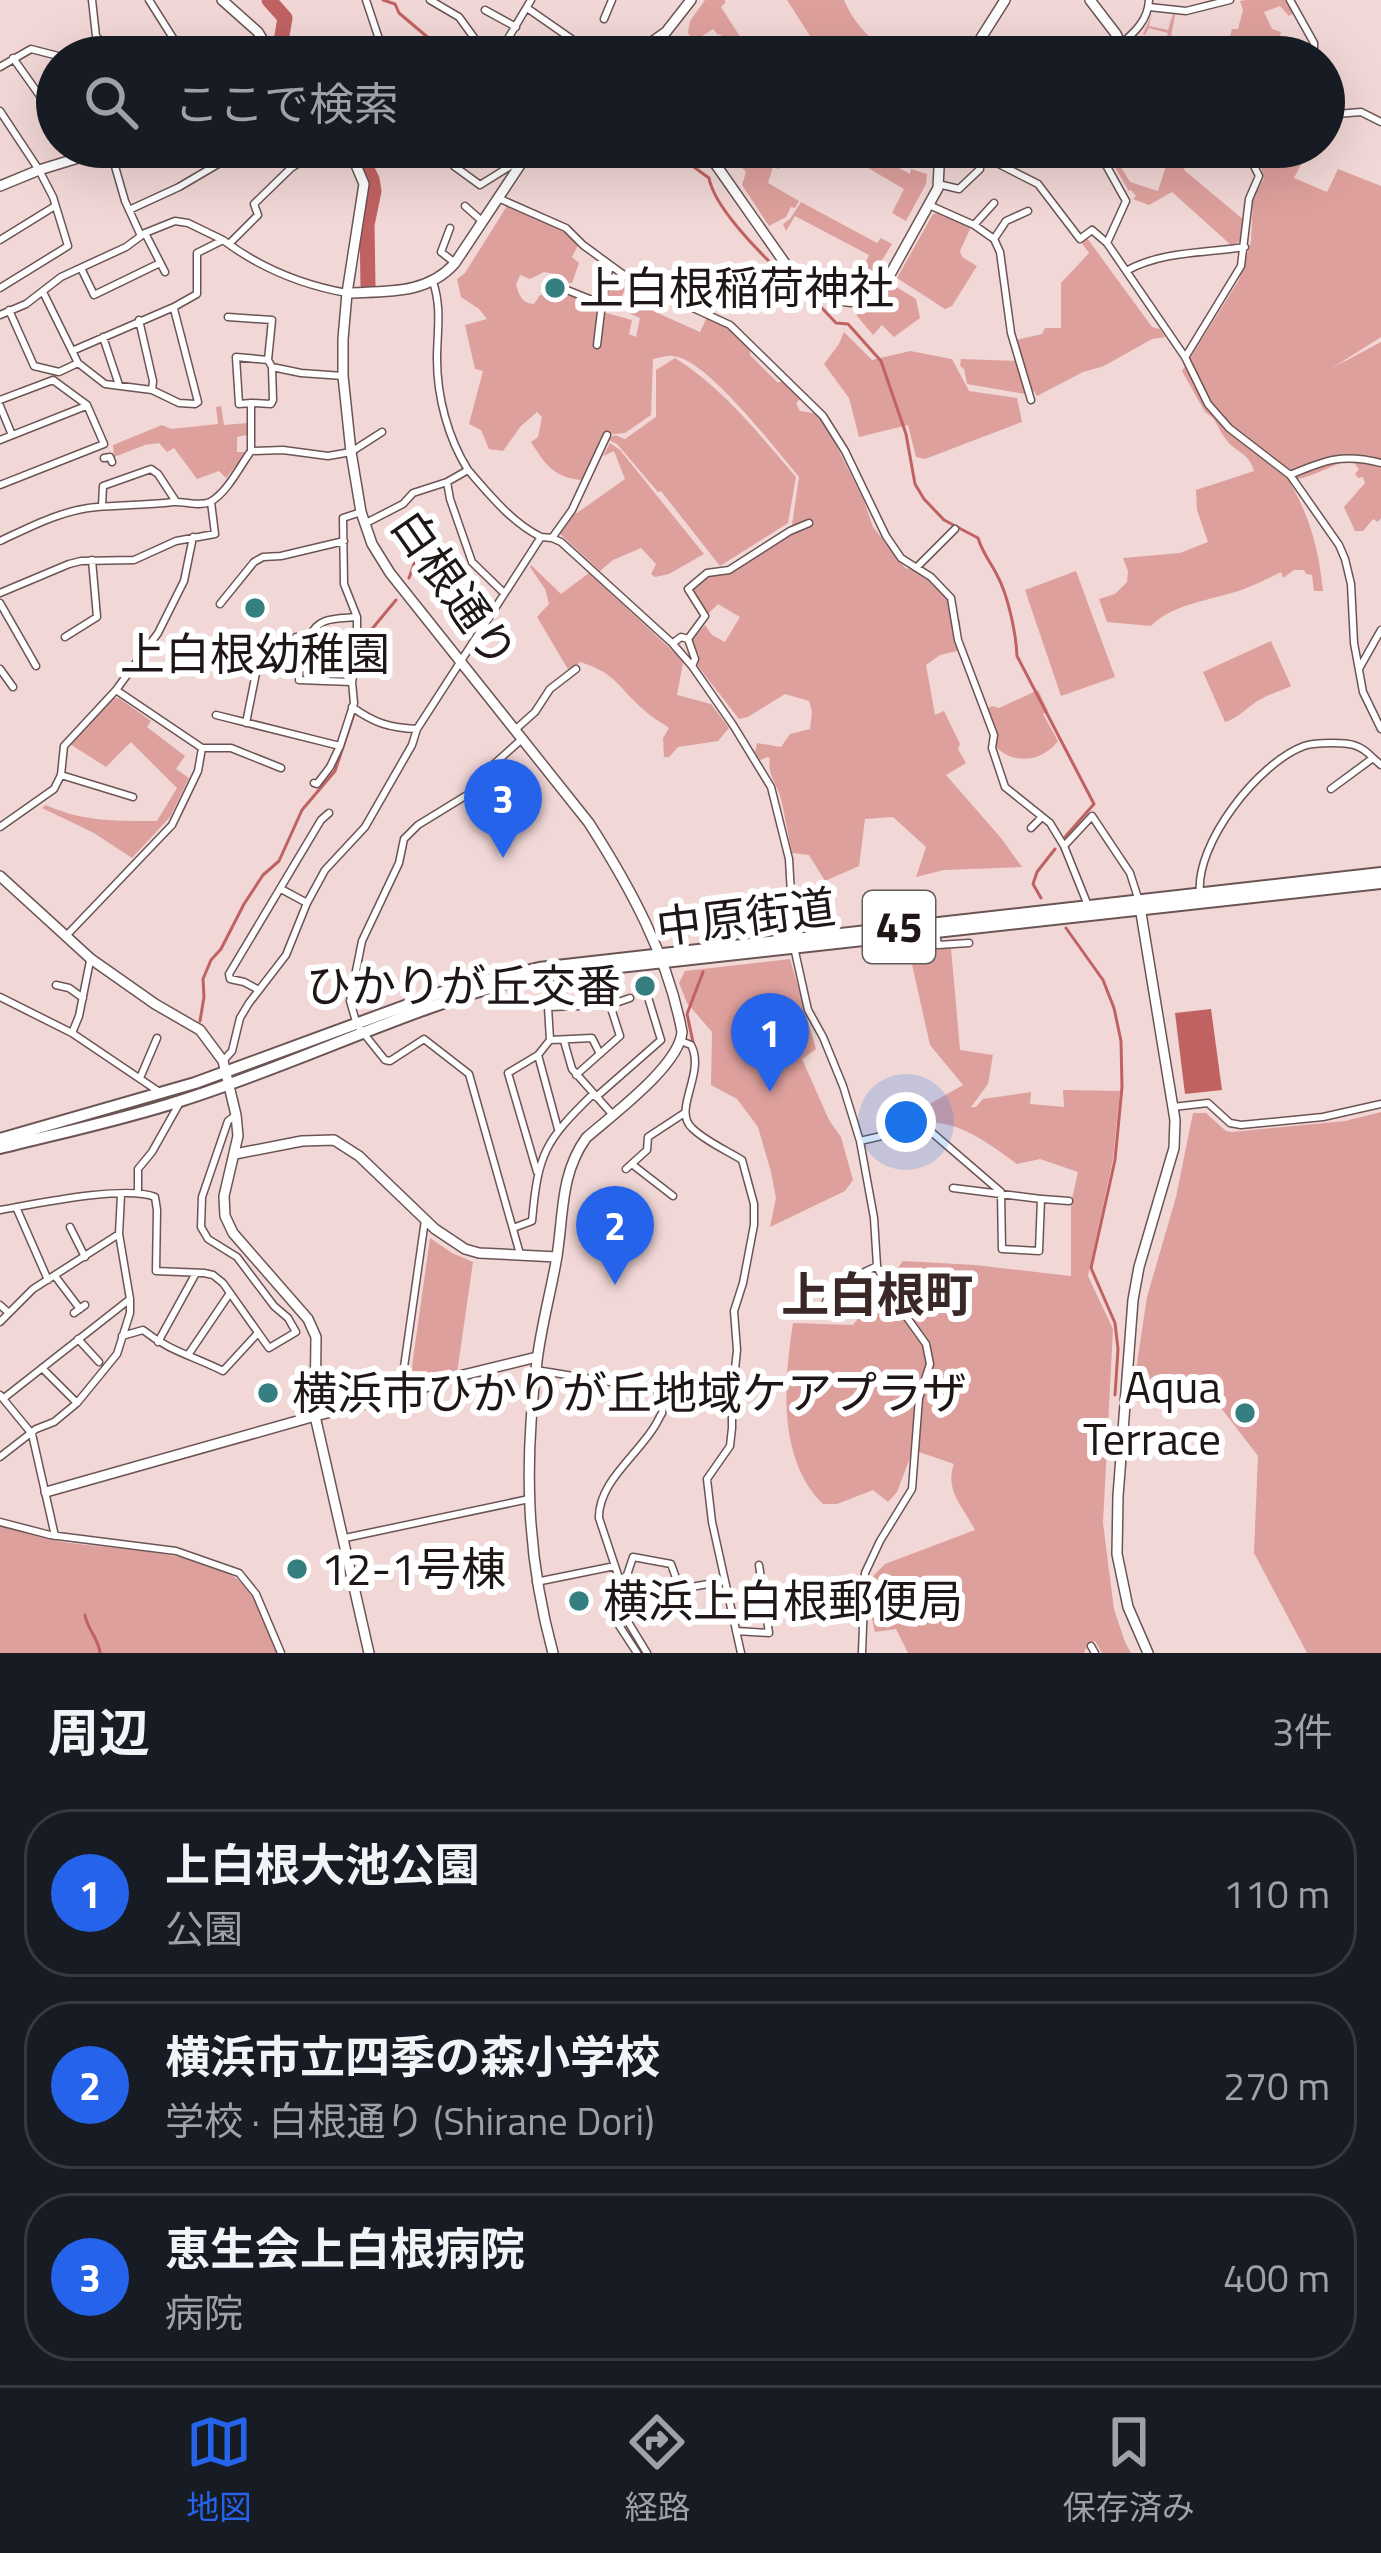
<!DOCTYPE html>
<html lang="ja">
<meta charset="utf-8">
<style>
:root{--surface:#171b24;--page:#242831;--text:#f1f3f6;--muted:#9ea1a6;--line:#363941;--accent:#2563eb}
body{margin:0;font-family:"Titillium Web","Noto Sans JP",sans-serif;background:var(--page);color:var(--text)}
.you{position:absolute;left:906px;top:1122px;width:42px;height:42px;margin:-30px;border:9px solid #fff;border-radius:50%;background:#1a73e8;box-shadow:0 0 0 18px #1a73e833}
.badge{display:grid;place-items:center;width:78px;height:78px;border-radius:50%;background:var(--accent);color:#fff;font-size:39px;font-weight:700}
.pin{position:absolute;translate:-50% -99px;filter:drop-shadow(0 3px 6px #0008)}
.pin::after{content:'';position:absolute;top:63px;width:42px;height:36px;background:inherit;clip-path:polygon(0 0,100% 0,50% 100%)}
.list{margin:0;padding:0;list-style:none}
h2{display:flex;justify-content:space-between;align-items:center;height:156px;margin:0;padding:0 48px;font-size:51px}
h2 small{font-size:39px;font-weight:400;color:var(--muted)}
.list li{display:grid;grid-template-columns:78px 1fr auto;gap:36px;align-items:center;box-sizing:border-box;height:168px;margin:0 24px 24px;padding:0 24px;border:3px solid var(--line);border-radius:48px}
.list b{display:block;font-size:45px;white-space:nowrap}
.list p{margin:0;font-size:39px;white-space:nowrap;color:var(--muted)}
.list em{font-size:39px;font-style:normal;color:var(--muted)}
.icon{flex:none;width:66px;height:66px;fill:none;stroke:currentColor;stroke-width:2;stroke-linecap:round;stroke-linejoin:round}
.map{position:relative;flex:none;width:1381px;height:1653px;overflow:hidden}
.search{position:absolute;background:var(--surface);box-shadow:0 12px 48px #0002;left:36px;right:36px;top:36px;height:132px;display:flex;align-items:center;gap:30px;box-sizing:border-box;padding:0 42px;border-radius:66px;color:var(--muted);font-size:45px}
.sheet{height:732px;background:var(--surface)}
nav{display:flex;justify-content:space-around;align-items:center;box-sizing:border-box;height:168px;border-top:3px solid var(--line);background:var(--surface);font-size:33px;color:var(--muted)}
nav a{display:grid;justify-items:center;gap:6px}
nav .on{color:var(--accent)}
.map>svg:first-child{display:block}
.green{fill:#dea09d}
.water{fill:#c06262}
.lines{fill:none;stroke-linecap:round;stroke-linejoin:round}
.stream{stroke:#c06262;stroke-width:3}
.river{stroke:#c06262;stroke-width:15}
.minor-casing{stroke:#6b5554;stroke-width:9}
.tertiary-casing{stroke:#6b5554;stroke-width:12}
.primary-casing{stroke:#6b5554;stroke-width:14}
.minor{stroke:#fff;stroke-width:6}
.tertiary{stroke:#fff;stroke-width:9}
.primary{stroke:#fff;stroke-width:10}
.poi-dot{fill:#367f81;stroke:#fff;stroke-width:4.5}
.labels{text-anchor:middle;stroke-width:12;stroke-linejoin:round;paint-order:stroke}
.shield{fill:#fff;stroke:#625c5c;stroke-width:3}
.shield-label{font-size:42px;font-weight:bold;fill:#1f1616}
.poi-label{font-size:45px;fill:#1f1616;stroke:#fff;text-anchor:start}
.street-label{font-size:45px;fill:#1f1616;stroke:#fff}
.neighbourhood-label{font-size:48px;font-weight:bold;fill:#3a2727;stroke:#fff}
</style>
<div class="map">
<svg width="1381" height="1653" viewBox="0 0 1381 1653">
<rect width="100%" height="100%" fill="#f1d7d6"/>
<!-- green -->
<path class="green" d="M705 0H724L726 2 721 7 753 57H735L720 34 718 35 713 29 694 41 688 33 690 21Z
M787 0H844C855 26 873 42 896 57H829L825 53 823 56Z
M1246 0H1288L1295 12 1289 16 1280 6 1264 12 1272 29 1281 32 1279 40 1269 51 1272 57H1214L1206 52 1203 57H1170L1162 52 1168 33 1149 28 1145 35 1143 34 1152 14 1149 26 1168 30 1173 14 1175 15 1171 37 1229 40 1232 29H1238L1243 10 1240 1Z
M745 147H762L785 161 779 169 773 167 768 183 799 201 795 208 791 207 786 217 769 226 742 185 746 172 736 161 737 154Z
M832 147H860L910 174 911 169 927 174 926 184 906 221 892 213 904 189Z
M1103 147H1109L1130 182 1158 191 1172 147H1193L1184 170 1244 220 1241 241 1231 245 1172 192 1149 205 1133 199 1136 196 1131 190 1129 191Z
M1262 147H1310L1294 178 1327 192 1338 169 1381 186V337L1332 368 1381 342V518L1378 522 1373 519 1363 531H1355L1344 507 1365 483 1363 477 1358 478 1355 474 1359 469 1351 459C1330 466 1311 478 1289 481 1310 516 1319 551 1323 591H1314L1312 575 1306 574 1304 570H1294L1283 578 1281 572C1269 578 1257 584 1244 589 1214 600 1173 603 1151 626L1107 622 1099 599 1115 594 1127 582 1128 571 1123 558 1180 553 1208 542 1197 510 1196 490 1254 471C1248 451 1235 453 1225 438 1216 426 1218 420 1205 412L1182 371 1239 280 1251 241 1253 198 1264 178 1258 155Z
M801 202 877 243 881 238 892 244 871 278 864 281 858 278 869 255 795 216 786 231 783 224 790 219Z
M507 206C534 211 561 225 578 245L572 257 579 263 572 283H569L560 275 544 272 530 279 520 275 516 285C520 297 522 303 534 304L540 295 549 296 555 303 570 295 599 305V311L632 320 629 334 636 337 640 318 628 313 638 294 625 290 615 308 604 305 615 270 659 295 653 311 700 332 708 315 731 328 750 346V355L778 383 785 379 802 397 796 403 800 411 819 414 824 421 864 501 873 527 905 568 925 573 945 594 960 622 961 639 957 651 940 655 926 665 935 715 944 711 960 744 958 749 966 763 946 775 1001 838 1022 867 944 870 916 877 926 847 893 817 865 819 859 866 825 881 809 855 792 853C788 835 785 816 781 799 777 783 767 776 770 759L768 757 760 760 755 752 757 743 781 747 790 734 810 729 812 712 809 701 785 694 748 717 739 719 697 665 699 655 691 641 705 625 712 635 725 642 740 617 718 604 708 614 693 590 708 577 728 572 791 532 799 477C776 450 706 358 673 356 666 355 660 358 653 359L651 415 625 433 602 435 582 480C554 478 545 464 531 442L538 437 542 417 537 412 521 426 503 451 489 449 481 430 469 424 483 371 475 369 465 325 487 319 479 309 461 297 457 279 465 273Z
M938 213 971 227 960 251 962 257 977 266 952 306 945 309 897 278 933 214Z
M1087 238 1152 327 1160 329 1165 337 1152 339 1104 366 1083 372 1037 396 1034 391 1025 394 967 384 964 369 960 366 961 359 1020 361 1016 340 1042 334 1045 328H1061V283L1089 253 1081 242Z
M893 285 916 299 920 318 894 337 882 325 873 335 857 316V309L879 302Z
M844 332 872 360 910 351 952 359 969 391 1017 398 1022 422 925 459 916 457 908 425 859 437 849 398 824 364 839 344Z
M675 358C724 389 758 433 796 477L788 523 720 566 661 491 658 492 617 444 607 439 615 435 625 439 656 417V370Z
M221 406 224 425 247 423V435L237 437V452H247L226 478 219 471 197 479 174 448 167 452 159 443 145 445 114 457 113 445 162 425 171 429 218 424 216 407Z
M610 443 620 450 704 554 669 574 655 577 651 574 656 564 641 548 613 560 600 571 559 533 572 514 577 513 625 479 614 451 603 456Z
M531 565 561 594 589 573 678 656 683 663 677 695 711 704 729 728 718 741 678 747 669 757H664L663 738 669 728C661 722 651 717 644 710 617 687 618 674 580 662L569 671 537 617 549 604 545 589 530 567Z
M1076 571 1115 677 1061 696 1025 590Z
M1271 641 1291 686C1278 692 1263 696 1252 705 1242 712 1237 718 1225 722L1203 672Z
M1038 690 1048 711 1043 714 1058 741C1042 762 1014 765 996 747V735L986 709 992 706 999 708Z
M113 698H119L151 721 147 727 185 756 176 769 189 778 170 817 132 858 94 833 42 808 46 805C83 822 117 821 157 821L177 788 131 742 106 767 70 744Z
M951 948 960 1050 993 1055 988 1084 971 1107H976L983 1099 1031 1092 1030 1104 1064 1107 1063 1090 1120 1091 1113 1159 1088 1276 1113 1329 1103 1523 1114 1609 1125 1642 1131 1653H1102L1095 1641 1087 1646 1084 1653H908L896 1629 875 1632 869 1606V1580L885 1564 975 1530C964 1508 944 1490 954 1464L913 1450 897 1492 888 1502 873 1490 837 1504H823C777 1459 784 1381 793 1323L853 1325 903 1261 975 1265 1071 1276V1203L1078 1172 1040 1159 1017 1164C992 1146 952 1114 919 1125L914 1120 921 1113 919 1110 963 1085 930 1045 909 951Z
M790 959 816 1049 802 1059 829 1120 841 1137 853 1180 845 1191 770 1227 776 1198 771 1172 758 1127 737 1099 711 1085 712 1032 687 1003 679 983 685 971Z
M1381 1112V1653H1307L1254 1553 1258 1456 1218 1404 1132 1396 1147 1297 1176 1197 1193 1113H1206L1226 1131 1232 1132 1345 1121Z
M430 1238 452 1253 473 1262 457 1373 409 1388Z
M0 1525C21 1531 42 1539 64 1542 108 1549 202 1551 237 1579 257 1596 268 1629 277 1653H0Z"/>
<!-- water -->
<path class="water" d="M1211 1009 1222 1090 1185 1094 1175 1013Z"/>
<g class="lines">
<!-- stream -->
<path class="stream" d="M383 0 395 4 399 13 451 57
M657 147 669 149 709 178C714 206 756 249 777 269 792 283 807 291 816 309L822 308 836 323 848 324 881 361 906 434 915 484 924 499 944 520 978 538C983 554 990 561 997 575 1008 595 1016 633 1017 656L1094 804 1065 837
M409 578 424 536
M357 647 396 600
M350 676 354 656
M1041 898 1033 884 1037 872 1055 849
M1066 928 1103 980 1114 1008 1121 1041 1122 1087 1115 1160 1091 1268 1115 1323 1118 1349 1115 1395
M200 1021 204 997 203 979 211 960 221 949 244 904 263 875 279 861 302 810 335 771 354 714 353 709
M693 1042 687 1014 703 972
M85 1615C87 1629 99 1639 100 1653"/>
<!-- river -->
<path class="river" d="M269 0 285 18 280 47 284 57
M356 147 372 179 374 191 367 225 368 286"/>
<defs>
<path id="minor" d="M92 0 96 36 103 44 100 57
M149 0 185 57
M366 0 385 57
M430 0 459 17 488 57
M1290 0 1314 43V57
M1149 7 1186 11 1230 0
M527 8 573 40 583 57
M485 10 516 27
M604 19 612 0
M497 57 531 0
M1122 57 1121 44C1135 32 1148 20 1149 0
M13 58 57 120
M0 67 31 49 62 57
M0 111 39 170 53 197 68 246 0 288
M1324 115 1361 112 1381 122
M467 147 454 166 480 185 512 165
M487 147 515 166
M979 147 991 160 1038 184 1080 239 1092 230 1107 243
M1096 147 1126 201 1107 243 1185 357 1208 404 1229 428 1290 475 1339 545 1345 559 1351 584 1354 643 1363 692 1381 729
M110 149 125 201 141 236
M938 184 959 189 980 169
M498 198 566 228 583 245 628 278 730 325 823 416 845 451 886 536 901 558 931 577 951 598 958 640 994 735 992 748 1005 787 1050 823 1064 846
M929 205 974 225 994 239 1000 252 1011 333 1031 400
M465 206 483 222
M129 210 179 187 247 147
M974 225 994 203
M450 228 441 252 455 263
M145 233 165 272
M994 239 1006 221 1028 211
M0 240 55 206
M229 244 258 215 254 204 291 168 326 147
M81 268 94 295 160 263
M1126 271C1162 251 1205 253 1245 247
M433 282C442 308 437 332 437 359 437 397 448 438 468 470
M567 290 602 304
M44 294 78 363 105 384 152 390 153 381 139 320
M9 310 34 366 59 372 78 363
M0 315 26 304 61 277 126 247 145 233 175 221 188 223 223 240
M228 317 272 320 268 360 236 357 239 404 251 403V451
M103 337 119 385
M597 345 603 295 610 266
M72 351 174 307 197 294V253L223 240C259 267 302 285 347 293
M1186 356 1241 266 1249 199 1259 176 1250 158 1253 147
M268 360 272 367 301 373 343 376
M152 390 179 403 195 404 198 402 174 309
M0 400 53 380 87 405 104 444 0 485
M252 403 271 404 273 400 272 367
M0 406 12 435
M0 440 86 406
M104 458 110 457 112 462
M1290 475C1325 460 1343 453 1381 463
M102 506 103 486 151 469 158 474 175 500
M366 523 403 504 413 493 447 482
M552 538 561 542 672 643 692 666 733 725 771 787 789 859 794 947 808 1010 823 1037 843 1086 860 1141 874 1218 877 1266 888 1291 926 1344 930 1364 919 1398 912 1489 880 1541 865 1573 862 1653
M0 541C32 526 62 510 97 507 123 505 148 505 173 502 185 501 199 507 210 502 227 493 240 466 251 451L283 450 328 456 351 452 382 432
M917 567 955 529
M0 593 69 564 81 561 134 560 176 541 215 534 211 502
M504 593 472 562 450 499 447 482 468 470C489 494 512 523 541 537
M0 603 36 666
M220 604 254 562 263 557 281 556 344 541
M65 637 97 617 92 560
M296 637H310C317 616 338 619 357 617
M688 639 695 659 692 666
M673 643 681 637 688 639 705 616 688 589 707 573 729 570 790 531 809 523
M1360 667 1381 630
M0 669 13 687
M116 690 202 748H231L281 768
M352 707C374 723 390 728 417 729
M216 715 340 746
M246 723 259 658 300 662 299 680 352 682
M516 729 535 712 550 689 576 669
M61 775 133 797
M314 783 317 784 330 767 340 746 354 703 352 682 357 656V617L344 584 343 518 361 512
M1331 789 1373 758 1381 765
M0 827 54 789 61 775 64 746 116 690 158 633 184 581 193 537
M1031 828 1042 817
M281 889 307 903
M1200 893C1195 844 1258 763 1304 746 1313 743 1322 743 1332 743 1350 743 1360 744 1373 758
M1087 903 1064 846 1092 816 1130 873 1138 898
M936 933 938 945 969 943
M65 937 172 825 198 771 202 748
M56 985 69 988 83 998
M259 990 244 982 230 979 229 974 321 820 329 813
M0 997 72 1033 158 1091
M72 1033 79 1016 90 961
M550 1040 548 1007 610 1005 630 998
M564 1041 572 1069 612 1114
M681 1041 691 1045C706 1073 672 1110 692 1128 705 1141 726 1150 742 1160L754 1204V1225L743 1283 734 1311 737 1350 732 1398V1428L730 1446 707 1479 712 1522 741 1653
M538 1055 558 1129
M223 1061 232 1051 240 1018 249 1003 286 955 307 903 325 870 365 827 412 745 417 729 541 537 552 538 572 510 607 435
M576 1075 620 1036 610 1005
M140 1078 157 1038
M596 1097 661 1040 647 994
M1173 1107 1208 1103 1230 1123 1241 1125 1323 1117 1381 1104
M860 1141 920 1127 929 1130 1001 1192 1002 1249 1039 1251 1041 1199 953 1188
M633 1165 673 1196
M626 1169 647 1150 648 1137 683 1114
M537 1172 508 1073 538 1055 550 1040 592 1038 600 1054
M138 1192V1169L152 1152 179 1104
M1042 1199 1069 1201
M16 1207 48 1280
M0 1210C35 1204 125 1185 155 1197L157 1210 156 1271 204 1273 213 1275 223 1283 269 1348 296 1332 288 1318 274 1306 237 1257 208 1239 201 1227 202 1197 228 1121 236 1115
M70 1227 85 1257
M513 1228 532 1221C538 1153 545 1141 593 1094
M520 1254 469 1074 424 1039 390 1061 385 1060 357 1025 350 1001 362 941 399 863 404 839 418 825 480 787 493 765 522 739
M55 1276 80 1309
M826 1302 831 1288 877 1266
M0 1305 9 1313
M74 1313 85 1305
M0 1322 33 1289 119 1234 121 1195
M122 1336 143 1330C169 1351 193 1356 223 1371L257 1334
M78 1339 99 1362
M158 1342 196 1273
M188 1355 230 1293
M42 1368 77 1403
M536 1370 666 1391 662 1413 656 1424C639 1454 598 1482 599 1518L619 1578 609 1603 611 1613 637 1653
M0 1395 32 1434 55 1536
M400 1395 425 1220
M4 1398 130 1299
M0 1457 36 1429 54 1422 77 1403 117 1354 130 1313V1299L119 1234
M0 1522 50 1535 176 1551 239 1573 256 1594 281 1653
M345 1538 529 1499
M619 1578H626L633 1557 671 1564 680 1589 725 1581
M536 1582 615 1566
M611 1604 619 1607 647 1653
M736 1631 769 1633 759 1565
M1091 1646 1095 1653"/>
<path id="tertiary" d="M222 0 258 32 273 57
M1090 0 1116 34 1121 44
M631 57 666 32 691 0
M969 57 1005 0
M344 147 353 158 364 184 347 293 343 339V376L351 452 361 512 372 544 390 573 589 823C630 887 668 956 682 1032 679 1066 612 1115 586 1138 559 1176 564 1218 556 1262 550 1295 541 1328 537 1361 524 1462 526 1554 553 1653
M696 147 714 162 789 269C814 292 854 317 882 289L938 188 940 147
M0 186 39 170 114 147
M347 293C386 291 427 295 455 263L532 147
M0 876 91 959 155 1004 200 1030 223 1061 236 1115 238 1136 224 1196 225 1216 233 1233 308 1319 316 1337 315 1416 369 1653
M1140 907 1175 1120 1174 1148 1139 1267 1133 1300 1118 1496 1117 1554 1128 1607 1148 1653
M235 1154 302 1141 334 1140 359 1156 435 1229 465 1249 479 1253 557 1257
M46 1492 315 1416 400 1395 463 1375 537 1357"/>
<path id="primary" d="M0 1139 195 1083 451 989 539 968 1381 873
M0 1148C60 1133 121 1120 180 1101 298 1064 409 1007 529 977L1381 883"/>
</defs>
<!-- minor casing -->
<use href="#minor" class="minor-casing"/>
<!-- tertiary casing -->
<use href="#tertiary" class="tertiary-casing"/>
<!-- primary casing -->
<use href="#primary" class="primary-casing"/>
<!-- minor -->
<use href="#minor" class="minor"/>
<!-- tertiary -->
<use href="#tertiary" class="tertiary"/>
<!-- primary -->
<use href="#primary" class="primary"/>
</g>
<!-- markers -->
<g class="poi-dot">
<circle cx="555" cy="288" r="12"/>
<circle cx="255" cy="608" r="12"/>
<circle cx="645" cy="986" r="12"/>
<circle cx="268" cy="1393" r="12"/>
<circle cx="1245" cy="1413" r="12"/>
<circle cx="297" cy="1569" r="12"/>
<circle cx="579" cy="1601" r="12"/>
</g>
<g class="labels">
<!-- shield labels -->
<rect class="shield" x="863" y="891" width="72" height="72" rx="9"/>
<g class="shield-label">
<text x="899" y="942">45</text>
</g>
<!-- poi labels -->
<g class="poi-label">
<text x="579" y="304">上白根稲荷神社</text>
<text x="255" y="670" text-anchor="middle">上白根幼稚園</text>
<text x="621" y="1002" text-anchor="end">ひかりが丘交番</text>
<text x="1221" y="1403" text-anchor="end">Aqua<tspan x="1221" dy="52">Terrace</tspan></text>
<text x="292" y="1409">横浜市ひかりが丘地域ケアプラザ</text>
<text x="321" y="1585">12-1号棟</text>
<text x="603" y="1617">横浜上白根郵便局</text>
</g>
<!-- street labels -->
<g class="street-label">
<text transform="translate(454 589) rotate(55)" y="16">白根通り</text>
<text transform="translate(746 917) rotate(-7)" y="16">中原街道</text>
</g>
<!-- neighbourhood labels -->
<g class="neighbourhood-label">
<text x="877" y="1312">上白根町</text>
</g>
</g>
</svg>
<div class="you"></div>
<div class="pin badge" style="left:770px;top:1092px">1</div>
<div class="pin badge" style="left:615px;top:1285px">2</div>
<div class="pin badge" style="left:503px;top:858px">3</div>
<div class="search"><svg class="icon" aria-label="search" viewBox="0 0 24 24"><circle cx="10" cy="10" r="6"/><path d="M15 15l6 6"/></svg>ここで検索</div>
</div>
<section class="sheet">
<h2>周辺<small>3件</small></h2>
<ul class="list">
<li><span class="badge">1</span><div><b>上白根大池公園</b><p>公園</p></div><em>110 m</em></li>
<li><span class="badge">2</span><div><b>横浜市立四季の森小学校</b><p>学校 · 白根通り (Shirane Dori)</p></div><em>270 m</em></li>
<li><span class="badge">3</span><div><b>恵生会上白根病院</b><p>病院</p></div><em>400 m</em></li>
</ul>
</section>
<nav>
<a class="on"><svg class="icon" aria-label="map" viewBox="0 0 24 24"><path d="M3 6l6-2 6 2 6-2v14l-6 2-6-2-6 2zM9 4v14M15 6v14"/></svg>地図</a>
<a><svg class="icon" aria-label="directions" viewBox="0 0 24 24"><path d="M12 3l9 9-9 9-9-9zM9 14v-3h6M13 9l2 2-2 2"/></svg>経路</a>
<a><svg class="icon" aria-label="saved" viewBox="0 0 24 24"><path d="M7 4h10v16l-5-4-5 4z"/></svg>保存済み</a>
</nav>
